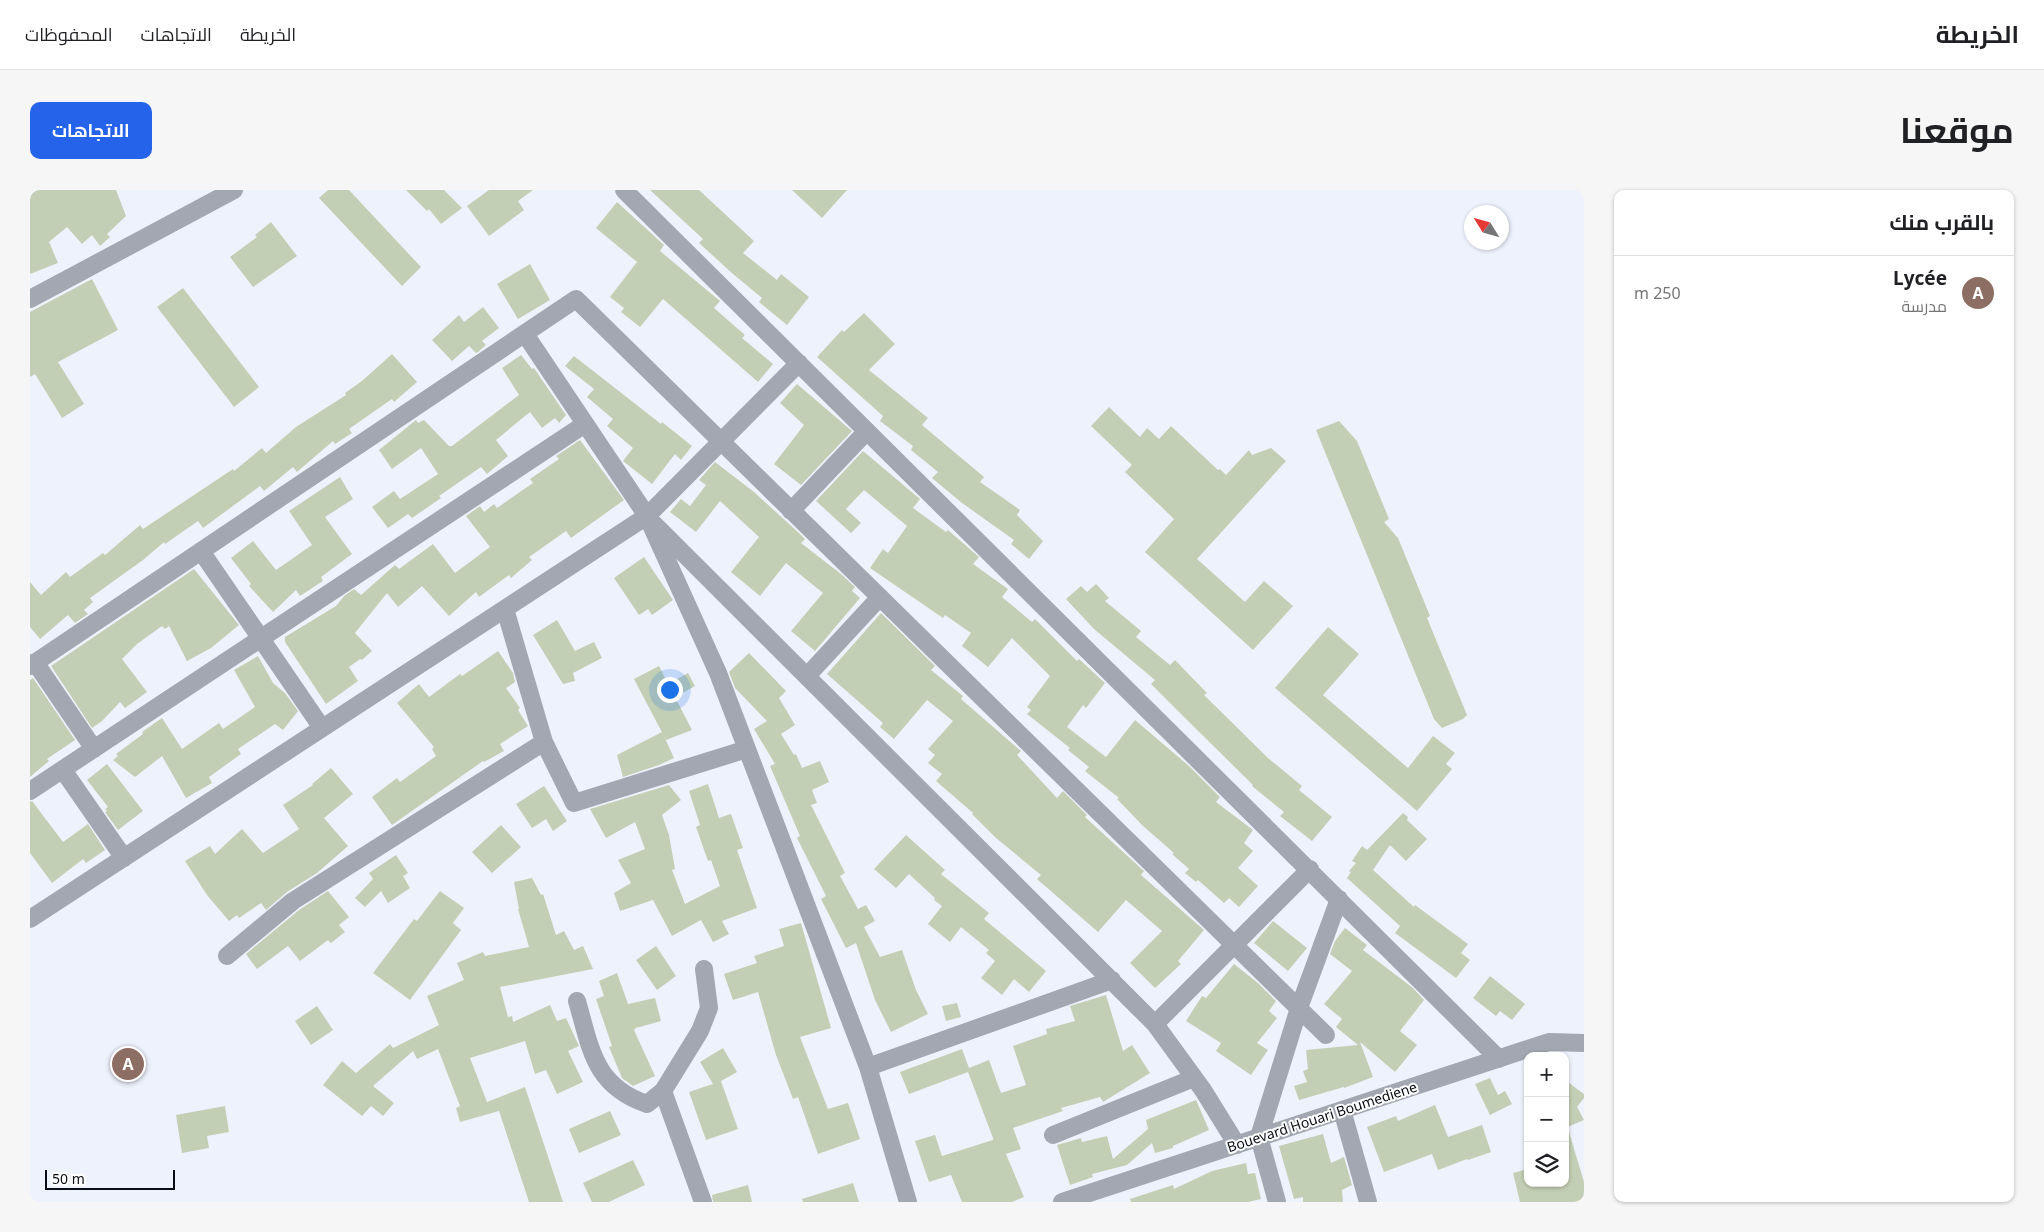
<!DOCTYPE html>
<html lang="ar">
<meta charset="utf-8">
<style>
:root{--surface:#fff;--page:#f6f6f6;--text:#202124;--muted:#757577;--line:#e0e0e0;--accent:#2563eb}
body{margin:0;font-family:"Noto Sans",Cairo,sans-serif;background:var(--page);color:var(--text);direction:rtl}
.controls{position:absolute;right:15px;bottom:15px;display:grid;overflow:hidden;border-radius:10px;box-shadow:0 1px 4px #0004}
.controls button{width:45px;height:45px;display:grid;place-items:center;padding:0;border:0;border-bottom:1px solid var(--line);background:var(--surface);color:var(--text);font:25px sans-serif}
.compass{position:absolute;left:1434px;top:15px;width:45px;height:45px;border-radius:50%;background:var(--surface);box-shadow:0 1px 4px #0004;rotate:307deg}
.scale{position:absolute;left:15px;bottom:12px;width:130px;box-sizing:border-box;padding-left:5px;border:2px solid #0a0d15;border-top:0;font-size:14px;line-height:18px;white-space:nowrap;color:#0a0d15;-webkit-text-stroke:4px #fff;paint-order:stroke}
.you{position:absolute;left:639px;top:499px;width:18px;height:18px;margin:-12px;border:4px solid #fff;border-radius:50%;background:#1a73e8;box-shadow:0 0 0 8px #1a73e833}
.badge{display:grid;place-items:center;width:32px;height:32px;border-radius:50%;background:var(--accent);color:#fff;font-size:16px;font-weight:700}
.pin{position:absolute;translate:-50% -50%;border:2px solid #fff;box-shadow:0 1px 5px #0006}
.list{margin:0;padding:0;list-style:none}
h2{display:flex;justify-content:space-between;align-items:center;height:65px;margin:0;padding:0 20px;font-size:21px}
h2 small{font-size:16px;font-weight:400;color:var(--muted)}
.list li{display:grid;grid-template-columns:32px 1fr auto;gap:15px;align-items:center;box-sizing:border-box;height:75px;padding:0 20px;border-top:1px solid var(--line)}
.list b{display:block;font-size:19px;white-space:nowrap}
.list p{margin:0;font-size:16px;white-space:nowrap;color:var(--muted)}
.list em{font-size:16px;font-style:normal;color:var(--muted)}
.icon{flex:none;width:28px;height:28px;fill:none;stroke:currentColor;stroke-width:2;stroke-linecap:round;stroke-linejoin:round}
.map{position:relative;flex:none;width:1554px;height:1012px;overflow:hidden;direction:ltr;border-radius:10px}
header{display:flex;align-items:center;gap:30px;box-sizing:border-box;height:70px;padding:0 25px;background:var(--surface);border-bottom:1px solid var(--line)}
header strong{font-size:24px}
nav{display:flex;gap:28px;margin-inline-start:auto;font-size:18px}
.intro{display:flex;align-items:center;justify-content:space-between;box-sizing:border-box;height:120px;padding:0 30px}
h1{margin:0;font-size:35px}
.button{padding:12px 22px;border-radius:10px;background:var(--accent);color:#fff;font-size:18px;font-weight:700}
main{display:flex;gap:30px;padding:0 30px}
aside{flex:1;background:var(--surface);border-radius:10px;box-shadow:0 1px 4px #0004}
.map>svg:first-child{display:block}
.building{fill:#c3cfb4}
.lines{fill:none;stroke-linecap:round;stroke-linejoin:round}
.minor{stroke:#a3a7b2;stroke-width:18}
.labels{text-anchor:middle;stroke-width:4;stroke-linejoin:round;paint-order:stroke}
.street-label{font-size:14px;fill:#0a0d15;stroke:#fff}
</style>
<header>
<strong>الخريطة</strong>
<nav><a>الخريطة</a><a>الاتجاهات</a><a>المحفوظات</a></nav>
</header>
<div class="intro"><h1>موقعنا</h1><a class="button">الاتجاهات</a></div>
<main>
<aside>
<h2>بالقرب منك<small></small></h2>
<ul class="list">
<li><span class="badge" style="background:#8d6e63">A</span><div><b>Lycée</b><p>مدرسة</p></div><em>250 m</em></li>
</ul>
</aside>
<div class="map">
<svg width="1554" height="1012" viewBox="0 0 1554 1012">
<rect width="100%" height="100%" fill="#eef2fd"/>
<!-- building -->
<path class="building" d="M0 0H86L96 26 77 44 80 47 70 56 62 45 52 54 37 37 19 52 28 73 0 84Z
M298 0H319L391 77 372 96 289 8Z
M376 0H414L432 18 411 34 399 19 397 21Z
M459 0H503L488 11 494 20 459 46 437 16Z
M620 0H669L724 51 713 63 747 90 751 84 779 107 757 135 729 112 732 108 703 84 669 53 673 49Z
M762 0H817L792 28Z
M587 12 634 55 630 61 690 111 684 118 715 145 712 148 743 174 728 192 633 109 610 137 591 122 594 118 580 107 607 72 566 38Z
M241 32 267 66 223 97 200 67 227 47 225 45Z
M500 74 520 110 488 129 467 94Z
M62 89 88 140 28 172 54 214 32 228 5 184 0 187V122Z
M153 98 229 197 204 217 127 117Z
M453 117 469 138 452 151 456 155 448 162 446 163 439 156 422 171 402 150 429 125 434 132Z
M834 123 865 154 839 180 898 228 892 235 954 287 950 292 990 320 987 325 1013 351 999 369 981 354 984 350 932 313 902 288 908 282 881 260 883 256 850 231 853 226 787 167 812 140 814 142Z
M362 164 387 192 364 212 362 209 319 239 322 243 305 254 303 251 267 282 263 277 234 301 230 296 173 338 168 331 135 354 134 352 113 370 60 408 63 412 54 420 58 424 45 433 38 425 10 449 0 437V392L11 405 36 382 40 387 73 363 75 365 110 335 113 339 203 279 204 281 232 258 236 263 266 237 316 205 315 203 332 191Z
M491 165 502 179 504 178 536 225 529 233 525 228 512 238 500 222 466 250 478 266 457 284 451 277 409 306 411 308 382 328 378 324 358 338 342 317 364 301 370 309 408 284 391 258 362 279 349 260 386 230 388 233 394 230 419 256H422L489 205 472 178Z
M544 166 631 234 632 232 662 256 651 270 645 264 622 294 593 271 603 258 577 236 583 229 557 207 564 199 535 176Z
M767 194 822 241 771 295 744 274 774 235 750 213Z
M1079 217 1110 247 1117 238 1129 249 1141 236 1188 280 1190 279 1196 285 1219 260 1222 265 1241 258 1256 271 1167 369 1215 412 1234 391 1263 416 1223 460 1115 362 1144 329 1095 282 1102 275 1061 236Z
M1309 231 1327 251 1359 329 1354 332 1368 348 1400 426 1397 428 1437 525 1433 529 1412 538 1404 529 1286 240Z
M550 250 594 310 541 348 536 341 499 367 502 370 481 388 479 385 449 407 446 402 419 426 392 396 368 417 357 403 325 443 342 461 332 470 330 469 319 477 328 491 296 514 255 452V447L306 416 314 406 324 399 331 405 365 375 369 379 403 354 425 383 460 357 436 326 450 316 454 322 464 314 467 318 503 293 500 289 529 269 526 266Z
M833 261 890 309 883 318 916 342 918 340 949 367 943 374 978 399 972 407 1002 432 1005 429 1047 471 1049 469 1075 493 1056 518 1053 515 1037 537 1076 567 1105 530 1159 576 1190 607 1186 612 1223 640 1214 653 1223 661 1208 678 1228 696 1209 717 1199 708 1194 713 1168 690 1166 692 1155 683 1159 679 1142 664 1144 663 1113 636 1087 609 1089 608 1055 581 1059 577 1038 560 1040 558 997 524 1001 520 997 517 1020 486 982 448 958 477 932 456 941 443 915 425 913 428 840 378 853 359 858 363 877 336 834 300 816 319 831 333 821 343 786 311Z
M685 272 724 302 770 344 775 349 771 353 811 384 825 397 822 401 830 408 785 461 761 441 793 403 756 373 730 406 701 382 729 347 690 311 666 342 640 322 651 309 660 316 676 295 669 290Z
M310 287 323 309 295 327 322 364 291 387 293 391 270 406 266 400 243 422 219 396 221 394 201 368 223 351 246 380 282 355 259 321Z
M614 367 643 410 622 425 618 419 609 425 584 388Z
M164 379 209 435 181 458 157 471 139 436 135 439 132 436 107 454 92 469 117 502 95 518 90 512 72 531 62 538 21 476Z
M1066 394 1079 408 1075 411 1111 441 1106 447 1140 475 1145 470 1177 503 1174 505 1238 568 1272 596 1269 600 1302 627 1282 651 1250 626 1254 622 1222 596 1223 595 1153 526 1121 494 1125 490 1064 439 1036 409 1051 396 1057 402Z
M851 423 905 476 901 480 933 506 931 509 991 561 987 565 1027 608 1033 601 1057 625 1055 627 1114 681 1111 685 1174 740 1148 771 1151 774 1125 798 1100 773 1132 741 1096 710 1068 742 1007 689 1011 685 966 648 942 624 943 623 906 591 912 584 898 573 905 565 898 559 923 531 897 510 864 549 850 537 853 533 797 484Z
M527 430 545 461 564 452 572 468 543 483 545 491 533 494 503 445Z
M1298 437 1329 464 1293 505 1378 578 1403 546 1425 563 1416 574 1422 579 1387 621 1245 498Z
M468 461 483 483 485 492 476 498 490 518 488 520 498 536 470 554 474 561 454 572 453 571 362 635 342 607 367 588 370 592 406 566 402 559 404 557 367 513 389 494 399 507 430 484 432 486Z
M719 463 756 501 749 508 765 535 751 544 764 565 766 564 772 578 790 571 799 592 782 600 787 613 781 615 815 683 810 686 828 719 836 715 845 731 834 737 850 767 872 760 886 800 898 824 861 842 845 810 826 753 816 758 791 709 796 706 767 648 770 646 740 576 745 574 724 539 737 531 705 498 699 482Z
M228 466 243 493 255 503 268 521 253 540 245 534 208 559 211 564 179 587 182 593 156 608 132 566 105 587 83 570 88 566 86 564 113 544 112 542 132 528 152 559 189 533 193 539 225 517 204 480Z
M629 476 638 494 658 483 665 496 645 507 662 540 636 550 604 489Z
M3 488 45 550 17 569 19 571 0 587V490Z
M632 542 644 568 629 575 593 587 587 565Z
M77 574 113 621 88 640 75 622 77 621 75 619 78 617 57 590Z
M301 578 323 604 294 628 318 656 287 683 257 702 236 720 231 713 209 728 207 725 199 731 177 705 155 671 180 656 185 664 212 639 233 663 269 639 253 615 283 595 282 594Z
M678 594 689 628 701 624 713 658 707 660 727 718 692 731 699 744 683 752 671 730 642 746 623 710 590 721 584 703 601 693 588 670 615 659 605 632 576 648 560 619 639 595 651 610 632 625 639 645 645 679 642 680 655 714 690 696 681 670 678 671 666 637 670 635 659 601Z
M514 596 537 631 523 641 516 629 502 638 486 614Z
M2 611 33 652 58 634 75 660 56 673 53 669 22 693 0 663V612Z
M1373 623 1378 627 1377 630 1397 649 1376 671 1360 655 1343 680 1384 717 1385 715 1438 754 1431 763 1440 770 1426 788 1365 743 1370 736 1317 688 1321 682 1319 681 1326 673 1322 671 1332 656 1337 660Z
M471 635 491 657 462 683 442 662Z
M876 645 915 680 911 684 959 723 954 729 1016 781 999 802 984 789 972 805 951 788 965 771 956 763 959 760 931 737 920 752 898 734 912 716 904 710 905 708 879 684 866 698 844 679Z
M366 665 378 683 373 686 380 698 358 713 351 701 335 717 325 708 343 689 339 683Z
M502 688 511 705 513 704 526 745 534 741 544 760 553 756 563 779 470 797 478 827 482 826 483 832 520 815 527 831 536 828 549 856 538 861 553 892 527 904 516 880 505 884 495 851 440 868 457 912 495 897 533 1012H499L469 921 430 932 426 918 430 916 408 859 387 869 383 861 343 896 364 913 353 926 341 916 332 926 293 895 312 871 326 883 360 854 363 858 409 835 397 806 434 790 427 773 453 762 455 766 499 757 488 719H489L484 692Z
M298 701 319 727 309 735 315 742 301 753 298 750 270 771 258 756 227 779 216 764 269 720Z
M410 701 434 718 423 733 431 740 380 810 343 783 384 729 387 731Z
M1243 731 1277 758 1258 781 1224 753Z
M771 733 801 838 770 847 798 919 818 913 830 949 788 964 768 907 763 909 746 865 728 802 703 810 694 784 727 773 724 766 754 756 749 739Z
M1315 738 1337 755 1333 760 1383 798 1394 810 1370 841 1387 855 1365 882 1330 852 1343 887 1314 898V897L1269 910 1264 896 1277 892 1273 881 1278 879 1276 860 1328 855 1306 837 1312 829 1294 814 1322 781 1300 764 1305 751Z
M626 756 646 786 627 800 606 770Z
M1204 774 1228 793 1246 811 1239 821 1247 828 1227 853 1238 860 1221 885 1186 861 1191 853 1156 831 1172 806 1176 808Z
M587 783 598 814 625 808 631 831 606 838 604 840 625 886 603 896 592 888 579 857 582 856 566 809 574 806 569 791Z
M1460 786 1495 814 1482 830 1470 821 1466 826 1443 808Z
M1076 805 1093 861 1102 855 1120 883 1073 912 1070 907 1031 918 1033 921 983 938 991 959 976 964 994 1007 982 1012H932L921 985 899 992 885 951 905 945 912 966 963 950V948L938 882 879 904 870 882 932 859 939 878 959 870 971 903 996 895 983 856 1017 844 1016 839 1045 831 1040 816Z
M927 813 931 827 916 831 912 816Z
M287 816 303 840 281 855 265 831Z
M693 858 707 882 691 891 708 939 676 950 659 902 683 894 670 872Z
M1460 888 1468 905 1475 901 1482 914 1460 925 1445 894Z
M1535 890 1554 904V908L1547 917 1554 930 1535 938Z
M1166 910 1179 940 1143 956V958L1125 963 1122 953 1097 975 1062 984 1063 987 1040 995 1027 955 1051 948 1052 952 1077 946 1083 969 1118 939 1116 930Z
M1405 915 1418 947 1452 935 1461 962 1438 970 1437 969 1408 980 1402 964 1354 982 1337 937 1366 926 1368 931Z
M195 916 199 942 177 946 179 958 152 963 146 925Z
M580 921 591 945 549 963 539 939Z
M1535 942H1539L1554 992V1012H1490L1483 983 1498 979V993H1535Z
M1293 944 1301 973 1314 967 1322 995 1312 1000 1313 1012H1273V1007L1264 1009 1249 956Z
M603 970 615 995 579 1012H562L553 993Z
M1216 973 1218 984 1225 983 1231 1009 1218 1012H1101L1100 1009 1143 995 1144 999 1182 981Z
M823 993 829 1012H773L772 1009Z
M718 995 722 1012H683L682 1005Z"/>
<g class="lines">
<!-- minor -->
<path class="minor" d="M594 0 1469 869
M0 109 204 0
M495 144 617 326 688 483 838 877 878 1012
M761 321 837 241
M624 334 1125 834 1173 900 1207 955
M171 361 292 538
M475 419 514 552 544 613 717 559
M5 472 64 559
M0 476 546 109 1296 845
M777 486 850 407
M33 580 94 668
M0 601 555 234
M0 729 617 326 769 173
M197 766 263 711 514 552
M547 811C561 859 564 896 617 914L633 901 670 841 679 818 674 779
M1125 834 1280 679
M838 877 1082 790
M633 901 673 1012
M1312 920 1338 1012
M1023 945 1164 888
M1032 1012 1519 852 1554 853
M1247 1012 1229 947 1269 818 1309 709"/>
</g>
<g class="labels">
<!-- street labels -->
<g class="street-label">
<text transform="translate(1292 927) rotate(-18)" y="5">Bouevard Houari Boumediene</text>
</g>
</g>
</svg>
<div class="controls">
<button>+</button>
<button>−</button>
<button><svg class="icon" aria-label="layers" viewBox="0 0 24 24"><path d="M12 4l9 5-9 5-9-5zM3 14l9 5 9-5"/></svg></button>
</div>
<svg class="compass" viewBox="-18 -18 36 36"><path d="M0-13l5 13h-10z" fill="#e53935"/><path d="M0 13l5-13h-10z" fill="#757577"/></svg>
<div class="scale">50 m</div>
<div class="you"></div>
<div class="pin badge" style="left:98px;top:874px;background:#8d6e63">A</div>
</div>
</main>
